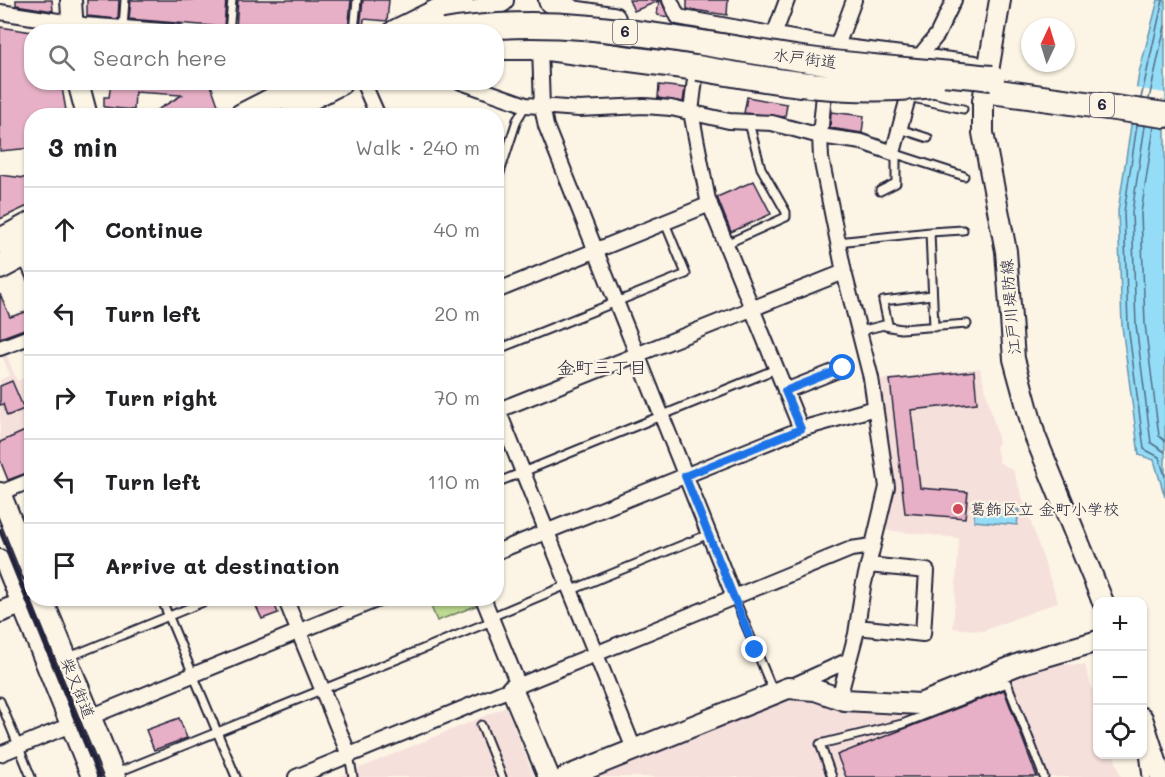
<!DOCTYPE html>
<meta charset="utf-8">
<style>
:root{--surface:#fff;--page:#f2f2f2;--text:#202124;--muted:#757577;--line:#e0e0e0}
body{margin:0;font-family:Mali,"Klee One",sans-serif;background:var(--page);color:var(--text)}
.controls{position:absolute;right:18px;bottom:18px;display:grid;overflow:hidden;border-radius:12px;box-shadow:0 2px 4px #0004}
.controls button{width:54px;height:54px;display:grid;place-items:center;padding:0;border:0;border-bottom:2px solid var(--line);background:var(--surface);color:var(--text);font:30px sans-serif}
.compass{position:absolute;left:1021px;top:18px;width:54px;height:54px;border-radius:50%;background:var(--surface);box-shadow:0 2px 4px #0004;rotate:4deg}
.stop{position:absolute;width:18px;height:18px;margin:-14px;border:4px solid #1a73e8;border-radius:50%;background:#fff}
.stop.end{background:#1a73e8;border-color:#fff;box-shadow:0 2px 6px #0008}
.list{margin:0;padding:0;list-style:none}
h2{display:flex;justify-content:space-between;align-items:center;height:78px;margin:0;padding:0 24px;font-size:26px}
h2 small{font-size:20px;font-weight:400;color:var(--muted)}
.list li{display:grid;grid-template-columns:39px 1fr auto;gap:18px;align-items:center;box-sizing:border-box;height:84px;padding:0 24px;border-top:2px solid var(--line)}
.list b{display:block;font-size:22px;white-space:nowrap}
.list em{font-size:20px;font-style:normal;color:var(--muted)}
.icon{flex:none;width:33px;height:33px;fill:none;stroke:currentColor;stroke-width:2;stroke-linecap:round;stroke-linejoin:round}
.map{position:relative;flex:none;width:1165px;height:777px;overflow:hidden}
.search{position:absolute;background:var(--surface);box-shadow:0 2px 4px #0004;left:24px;top:24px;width:480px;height:66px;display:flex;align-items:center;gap:15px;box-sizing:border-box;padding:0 21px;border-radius:24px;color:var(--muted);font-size:22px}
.panel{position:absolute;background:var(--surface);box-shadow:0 2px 4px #0004;left:24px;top:108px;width:480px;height:498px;border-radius:24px}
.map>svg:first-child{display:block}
.built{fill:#f6e0dc}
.green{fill:#bfda91;stroke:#707e66;stroke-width:1.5}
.water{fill:#95ddf7;stroke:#6792ac;stroke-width:1.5}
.pier{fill:#fcf5e5}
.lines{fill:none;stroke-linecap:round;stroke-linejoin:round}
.shore{stroke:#506d86;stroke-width:1.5}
.building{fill:#e7b0c6;stroke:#22223b;stroke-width:1.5}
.lane-casing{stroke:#22223b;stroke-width:11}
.street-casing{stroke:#22223b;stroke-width:18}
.secondary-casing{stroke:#22223b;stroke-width:24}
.highway-casing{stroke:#22223b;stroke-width:28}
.lane{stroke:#fcf5e5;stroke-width:7}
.street{stroke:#fcf5e5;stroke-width:14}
.secondary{stroke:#fcf5e5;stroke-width:20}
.highway{stroke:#fcf5e5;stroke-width:24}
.rail{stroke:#22223b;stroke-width:4}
.highway-bridge-casing{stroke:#22223b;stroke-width:28;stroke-linecap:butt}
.highway-bridge{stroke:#fcf5e5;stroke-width:24}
.route{stroke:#1a73e8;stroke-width:8}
.poi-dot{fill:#d1495b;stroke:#fcf5e5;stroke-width:2}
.labels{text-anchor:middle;stroke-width:4.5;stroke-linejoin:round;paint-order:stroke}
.shield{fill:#fcf5e5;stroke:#63616e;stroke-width:1.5}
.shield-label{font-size:15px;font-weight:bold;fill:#22223b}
.street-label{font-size:16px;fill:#22223b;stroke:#fcf5e5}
.poi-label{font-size:16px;fill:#22223b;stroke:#fcf5e5;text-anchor:start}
.neighbourhood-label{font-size:18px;fill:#22223b;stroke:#fcf5e5}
</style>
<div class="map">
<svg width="1165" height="777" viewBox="0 0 1165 777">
<rect width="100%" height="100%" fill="#fcf5e5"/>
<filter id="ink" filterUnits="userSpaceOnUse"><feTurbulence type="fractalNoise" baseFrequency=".0167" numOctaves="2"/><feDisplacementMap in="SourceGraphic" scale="12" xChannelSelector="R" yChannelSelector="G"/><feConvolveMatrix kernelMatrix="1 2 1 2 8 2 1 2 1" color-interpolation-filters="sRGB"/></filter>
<g filter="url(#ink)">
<!-- built -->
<path class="built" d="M5 351 17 381 31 375V474L8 483 0 465V380L10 375 1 353Z
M980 368 999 442 996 447 1000 463 1013 470 1058 602 983 631 953 628 959 538 884 530 895 488 878 380Z
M1054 664 1085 665 1097 705 1098 754 1114 755 1121 777H589L768 706 793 701H813L837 708 919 714 1022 671Z
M506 707 534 777H338Z"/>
<!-- green -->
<path class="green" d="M428 599H481L483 603 437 621Z"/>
<!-- water -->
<path class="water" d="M1158 0H1165V497L1154 460 1139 455 1122 326 1118 211 1139 73Z
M975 506 1019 510 1017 525 974 521Z"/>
<!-- pier -->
<path class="pier" d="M1134 88 1165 93V124L1129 119Z"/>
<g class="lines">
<!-- shore -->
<path class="shore" d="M1141 98 1163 0
M1149 99 1165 26
M1137 125 1124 212 1128 325 1144 449 1159 457 1165 476
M1145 126 1132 212 1136 325 1151 443 1165 452
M1154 127 1141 213 1145 324 1159 436 1165 441"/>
</g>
<!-- building -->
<path class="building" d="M16 0H52L53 11 16 5Z
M87 0H119L118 19 87 16Z
M131 0H226L224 27 129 19Z
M238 0H351L348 32 236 29Z
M363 0H389L387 21 364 19 363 29H360Z
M629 0H661L668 17 657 15 659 1 634 11Z
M687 0H728L727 15 687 9Z
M0 27 32 32V82H61L67 116H32V148L0 151Z
M210 82 218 105 196 116H147L182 95 135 92 134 110 104 107V97H109L111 83Z
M659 85 685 88 683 102 658 98Z
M747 97 787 104 785 117 744 113Z
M831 112 864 116 862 133 830 128Z
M0 175 32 179V204L0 219Z
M754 181 771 214 731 232 717 197Z
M0 294 10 317 32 310V324L27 328 0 338Z
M974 371 977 403 911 410 920 488 968 492 965 518 905 513 890 380Z
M12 381 24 409 7 416 3 404 0 405V386Z
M32 428V471L8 480 0 460V442Z
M268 598H272L278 613 262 619 255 604Z
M1004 690 1037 777H846L837 755Z
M179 718 187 738 154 750 146 730Z"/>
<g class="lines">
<defs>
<path id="lane" d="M123 28 125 0
M229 32 232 0
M354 32 357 0
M908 97 963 109
M900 129 928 138
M893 153 964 176
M496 185 517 120 526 105
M880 191 896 183V154
M930 232 963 230
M838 242 930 232 934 327
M726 244 786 217V212L761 168 749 123
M23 260 32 280
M885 326 901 329 967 324
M860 331 888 324 883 301 932 295
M496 350 686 274 665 223
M496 483 776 369
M572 590 709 534
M734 597 773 691
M161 598 236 777
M491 617 569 584
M69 657 213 598
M0 701 31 777
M481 725 502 777
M1144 753 1147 777
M349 755 353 777
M116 773 492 621
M832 777 820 744 902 724 1007 683 1044 777"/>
<path id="street" d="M670 0 678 17 837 46 975 63
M0 12 84 25 177 32
M774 35 787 0
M540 47 542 107 546 126 734 597
M695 79 691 112 708 200 801 429
M363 82 378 116
M461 82 526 105 579 109 644 106 671 108 729 121 772 123 820 136 862 142 893 153 919 57 937 35 954 0
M496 291 710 204
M0 348 32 336
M785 391 843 368
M496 405 634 749
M496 411 844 272
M0 493 32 480
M496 552 801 429 875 408
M0 557 19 604
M285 598 349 755
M483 598 518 684
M16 606 19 604 89 777
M857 627 923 634 927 571 868 565
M790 687 849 660
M839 698 856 634 863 587 887 487 871 378 844 272 821 158 820 136 824 94 837 46 854 0
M90 717 381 598
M0 754 68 726
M296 777 851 549 872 546"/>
<path id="secondary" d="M71 0 73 32
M1000 0 983 101V133L1006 251 1014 359 1035 436 1103 602
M78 82 87 116
M0 493 32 572
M42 598 115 777
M0 612 16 606
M512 689 549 777
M1142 718 1161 777
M566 777 788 688 815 690 844 700 920 704 1022 663 1098 641"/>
<path id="highway" d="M551 0 573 13 613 19
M396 32 461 0
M442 32 501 0
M496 47H540L698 68
M991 91 1165 115
M294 106 340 82
M242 116 308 82
M0 241 32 224
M0 267 32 250"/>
</defs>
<!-- lane casing -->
<use href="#lane" class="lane-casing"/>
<!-- street casing -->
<use href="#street" class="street-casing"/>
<!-- secondary casing -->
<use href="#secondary" class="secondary-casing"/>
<!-- highway casing -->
<use href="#highway" class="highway-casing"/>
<!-- lane -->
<use href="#lane" class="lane"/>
<!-- street -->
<use href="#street" class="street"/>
<!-- secondary -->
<use href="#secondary" class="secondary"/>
<!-- highway -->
<use href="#highway" class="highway"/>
<!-- rail -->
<path class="rail" d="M0 530 100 777"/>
<defs>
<path id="highway-bridge" d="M445 32C565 11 683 42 802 59 865 68 929 71 992 78
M698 68C777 82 852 95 932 85"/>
</defs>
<!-- highway-bridge casing -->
<use href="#highway-bridge" class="highway-bridge-casing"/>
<!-- highway-bridge -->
<use href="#highway-bridge" class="highway-bridge"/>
</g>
</g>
<g class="lines" filter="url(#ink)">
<!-- route -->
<path class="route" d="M755 650 685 476 801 429 785 391 843 368"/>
</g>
<!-- markers -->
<circle class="poi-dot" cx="958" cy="509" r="6"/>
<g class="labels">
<!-- shield labels -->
<g class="shield">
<rect x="613" y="20" width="24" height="24" rx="4.5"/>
<rect x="1090" y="93" width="24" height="24" rx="4.5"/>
</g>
<g class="shield-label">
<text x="625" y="37">6</text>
<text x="1102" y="110">6</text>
</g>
<!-- street labels -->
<g class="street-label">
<text transform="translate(805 58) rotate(7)" y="6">水戸街道</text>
<text transform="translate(1010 307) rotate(-95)" y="6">江戸川堤防線</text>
<text transform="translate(78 688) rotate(68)" y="6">柴又街道</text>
</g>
<!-- poi labels -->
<g class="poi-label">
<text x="970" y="515">葛飾区立 金町小学校</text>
</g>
<!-- neighbourhood labels -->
<g class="neighbourhood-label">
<text x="602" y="374">金町三丁目</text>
</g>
</g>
</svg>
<div class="controls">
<button>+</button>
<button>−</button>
<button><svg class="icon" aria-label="locate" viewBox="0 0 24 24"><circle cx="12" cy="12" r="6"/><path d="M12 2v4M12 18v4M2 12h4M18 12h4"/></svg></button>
</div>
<svg class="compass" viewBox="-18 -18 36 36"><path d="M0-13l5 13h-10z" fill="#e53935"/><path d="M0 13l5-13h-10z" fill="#757577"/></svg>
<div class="stop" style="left:843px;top:368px"></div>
<div class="stop end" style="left:755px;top:650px"></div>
<div class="search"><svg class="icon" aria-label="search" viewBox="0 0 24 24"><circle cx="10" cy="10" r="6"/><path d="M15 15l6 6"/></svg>Search here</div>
<section class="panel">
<h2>3 min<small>Walk · 240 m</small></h2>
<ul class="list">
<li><svg class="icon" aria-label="ahead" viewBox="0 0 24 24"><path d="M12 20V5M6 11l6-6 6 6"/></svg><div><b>Continue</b></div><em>40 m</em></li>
<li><svg class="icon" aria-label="left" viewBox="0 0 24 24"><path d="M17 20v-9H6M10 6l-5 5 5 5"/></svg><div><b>Turn left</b></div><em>20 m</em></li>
<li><svg class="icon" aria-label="right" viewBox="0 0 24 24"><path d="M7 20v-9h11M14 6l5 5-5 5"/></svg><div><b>Turn right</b></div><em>70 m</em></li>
<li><svg class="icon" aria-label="left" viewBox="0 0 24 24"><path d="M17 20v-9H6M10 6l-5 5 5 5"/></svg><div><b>Turn left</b></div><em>110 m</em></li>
<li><svg class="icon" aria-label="arrive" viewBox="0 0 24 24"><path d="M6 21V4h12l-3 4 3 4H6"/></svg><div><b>Arrive at destination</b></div></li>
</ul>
</section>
</div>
